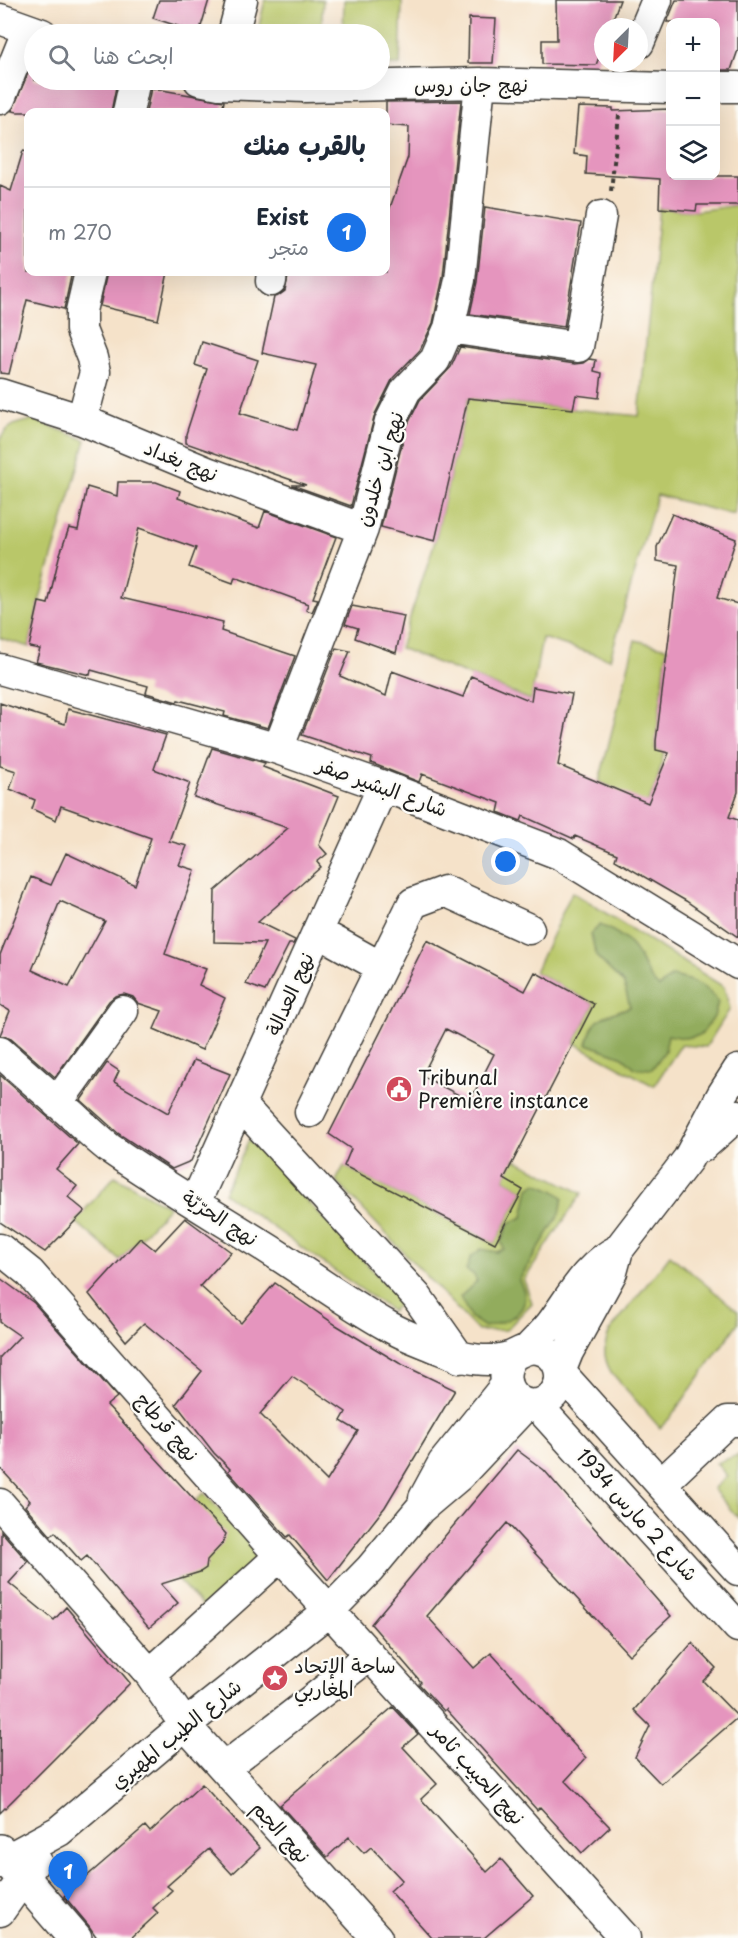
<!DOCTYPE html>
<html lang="ar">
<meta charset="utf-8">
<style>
:root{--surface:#fff;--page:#f6f6f7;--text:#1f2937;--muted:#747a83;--line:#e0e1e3;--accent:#1a73e8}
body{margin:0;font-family:"Playpen Sans","Playpen Sans Arabic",sans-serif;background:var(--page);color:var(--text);direction:rtl}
.controls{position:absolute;right:18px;top:18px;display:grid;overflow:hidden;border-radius:12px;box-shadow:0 6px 24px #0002}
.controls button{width:54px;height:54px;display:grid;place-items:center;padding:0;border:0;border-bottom:2px solid var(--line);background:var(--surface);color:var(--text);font:30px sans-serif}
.compass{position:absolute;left:594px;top:18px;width:54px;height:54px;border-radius:50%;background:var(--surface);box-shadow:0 6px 24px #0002;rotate:204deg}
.you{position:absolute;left:506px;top:862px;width:21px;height:21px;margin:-15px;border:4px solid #fff;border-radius:50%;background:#1a73e8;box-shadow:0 0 0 9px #1a73e833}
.badge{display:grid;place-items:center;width:39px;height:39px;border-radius:50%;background:var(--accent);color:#fff;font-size:20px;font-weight:700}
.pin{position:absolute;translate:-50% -50px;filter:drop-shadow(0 2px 3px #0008)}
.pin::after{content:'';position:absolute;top:32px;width:21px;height:18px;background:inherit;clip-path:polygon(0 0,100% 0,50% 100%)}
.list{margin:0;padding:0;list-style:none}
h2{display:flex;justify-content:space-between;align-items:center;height:78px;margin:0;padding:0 24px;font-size:26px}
h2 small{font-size:20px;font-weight:400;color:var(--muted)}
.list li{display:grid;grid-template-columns:39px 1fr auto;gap:18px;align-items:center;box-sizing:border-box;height:90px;padding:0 24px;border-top:2px solid var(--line)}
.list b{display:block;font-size:22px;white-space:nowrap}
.list p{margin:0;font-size:20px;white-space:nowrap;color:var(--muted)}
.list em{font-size:20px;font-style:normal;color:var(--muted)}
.icon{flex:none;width:33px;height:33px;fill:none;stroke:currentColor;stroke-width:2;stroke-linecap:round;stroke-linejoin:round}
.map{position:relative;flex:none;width:738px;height:1938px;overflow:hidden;direction:ltr}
.search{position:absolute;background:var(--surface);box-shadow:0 6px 24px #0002;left:24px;top:24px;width:366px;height:66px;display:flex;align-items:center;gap:15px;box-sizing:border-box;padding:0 21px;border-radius:33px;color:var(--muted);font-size:22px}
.panel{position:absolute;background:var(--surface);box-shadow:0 6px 24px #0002;left:24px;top:108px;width:366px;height:168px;border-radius:12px;direction:rtl}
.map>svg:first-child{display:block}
.green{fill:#b9c769;stroke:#6a7242;stroke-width:1.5}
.forest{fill:#92ac5d;stroke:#57643c;stroke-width:1.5}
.building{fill:#e595be;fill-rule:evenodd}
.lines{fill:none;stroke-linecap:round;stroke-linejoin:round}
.minor-casing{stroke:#3d3a36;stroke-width:33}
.major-casing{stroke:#3d3a36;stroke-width:36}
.path{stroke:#3d3a36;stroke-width:4;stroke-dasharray:4.5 4.5;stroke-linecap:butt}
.minor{stroke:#fff;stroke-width:30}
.major{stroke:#fff;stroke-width:33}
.labels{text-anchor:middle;stroke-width:4.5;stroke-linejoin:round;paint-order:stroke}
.street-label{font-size:20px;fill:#1c1c1c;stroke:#fdfcf7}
.poi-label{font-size:20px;fill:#1c1c1c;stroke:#fdfcf7;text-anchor:start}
</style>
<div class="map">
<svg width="738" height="1938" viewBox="0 0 738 1938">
<rect width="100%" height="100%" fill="#fdfcf7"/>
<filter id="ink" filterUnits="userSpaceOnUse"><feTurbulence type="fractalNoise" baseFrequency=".0167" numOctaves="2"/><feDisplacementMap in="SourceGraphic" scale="12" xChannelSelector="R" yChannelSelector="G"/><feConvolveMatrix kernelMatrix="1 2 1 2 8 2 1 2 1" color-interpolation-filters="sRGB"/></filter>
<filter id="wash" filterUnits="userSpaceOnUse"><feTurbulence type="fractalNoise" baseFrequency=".008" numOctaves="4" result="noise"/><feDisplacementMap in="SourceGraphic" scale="24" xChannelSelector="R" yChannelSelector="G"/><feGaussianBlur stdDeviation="1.35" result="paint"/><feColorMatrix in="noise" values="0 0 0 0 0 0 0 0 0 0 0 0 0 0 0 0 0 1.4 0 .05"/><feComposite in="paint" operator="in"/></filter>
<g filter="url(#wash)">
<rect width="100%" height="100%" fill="#f5e2c9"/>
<!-- green -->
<path class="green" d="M265 0H323L321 34H257Z
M344 0H402L400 65H380V34H343Z
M738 205V485L734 515 657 495 610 659 542 638 531 700 400 648 435 541 468 398 639 416 659 208 696 211Z
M34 420 86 440 39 602 29 647 0 638V440C6 425 19 422 34 420Z
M635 640 667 648 655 749 664 752 657 782 645 809 609 793 611 787 599 782Z
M572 892 724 987 730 1009 706 1047 681 1045 654 1086 574 1043 594 1004 535 972Z
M249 1140 402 1301 392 1311 224 1193Z
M514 1159 582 1193 524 1280 532 1303 506 1330 478 1331 336 1181 344 1166 495 1243 523 1190 504 1179Z
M115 1176 169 1207 120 1260 75 1221Z
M670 1255 738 1311V1323L671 1417 660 1428 611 1372C603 1358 603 1346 610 1331Z
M738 1455V1518L713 1489 727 1476 716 1463Z
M204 1493 260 1555 203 1607 147 1546Z"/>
<!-- forest -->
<path class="forest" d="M600 925C615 931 630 940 638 955 645 967 648 979 659 987L672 976C692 980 706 985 718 1002L714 1017 701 1035 685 1038 668 1035 665 1051 652 1069 635 1068 623 1057 587 1044C594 1015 604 1016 630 1007L624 984 596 956 591 934Z
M536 1183 553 1190 563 1197 560 1214 519 1280C520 1284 524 1289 524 1293 529 1316 501 1323 485 1327L471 1318 460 1297 477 1281 473 1274 466 1270 471 1257 481 1249 497 1252 504 1249 501 1242 509 1223 523 1217 529 1188Z"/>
<g id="blocks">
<!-- building -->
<path class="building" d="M159 0H209L199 33 153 18Z
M556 0H620L610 27H603V47L596 65 542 64V40H557Z
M676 0H738V50L731 70H716V22H667Z
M469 18 496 19 493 63H468Z
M34 59V80H110L117 82 111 112H18L12 111Z
M151 88 224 101 222 112H146Z
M461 101 443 277 433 323 420 350 393 378 375 414 351 506 292 485H306L186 443V434L207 369 195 365 202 342 258 360 240 413 297 430 316 365 262 353 274 297 278 296 285 291 289 272H386V219L408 157 409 127 386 125V102Z
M578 107 613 108V111L670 109V176H738V205H697L696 211 659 208 660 179 586 174 587 156 574 154Z
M23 151 28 152V272H72L64 309 27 300 9 374 0 373V186L11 191Z
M485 207 581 223 564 327 470 314 477 282Z
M107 272H168L158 320 100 306Z
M460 347 575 364 584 363 590 359 596 360 594 371 602 373 599 398 576 395 573 409 468 398 435 541 381 527 406 428 420 400 451 367Z
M118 482H156L180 491 178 498 259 528 265 511 336 537 313 598 318 599 312 612 306 610 308 604 235 577 233 583 189 567 196 548 139 528 121 598 223 622 221 631 295 656 268 728 224 716 225 712 178 700 177 702 146 693 148 686 91 670 90 675 36 662 40 649 29 647 39 602 48 604 59 557 69 528 78 530 87 487 117 496Z
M672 514 736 539 717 598 738 604V792L729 817 738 820V937L686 901 615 860 617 854 575 836 574 839 523 816 521 821 498 812 500 803 422 774 419 782 371 763 372 758 302 735 336 648 350 651 340 676 386 696 392 671 463 697 471 676 531 701 533 687 572 694 558 765 648 803 669 753 656 750V741L678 565 657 561V547Z
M352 606 404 616 396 653 355 638 358 628 345 624Z
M0 703 65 724 68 709 166 735 154 769 190 783 169 841 187 846 179 865 195 870 165 954 206 969 199 985 225 998 202 1050 154 1029 162 1011 138 1003 133 997 124 994 115 996 109 1001 55 1077 11 1039 0 1035 10 1011 0 1005V955L31 877 51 885 66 853 135 885 151 838 61 806 56 820 32 809 35 800 10 789 16 771 0 766ZM60 901 105 921 69 987 32 970Z
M212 748 265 763 263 767 339 796 319 845 327 854 317 862 321 867 258 922 295 940 293 944H289L265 991 246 984 265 943 214 942 215 891 288 828 194 797Z
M427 940 525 991 535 972 594 1004 504 1179 523 1190 495 1243 344 1166 351 1149 329 1134ZM446 1029 494 1054 470 1101 422 1076Z
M194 1060 230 1074 191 1161 172 1169 119 1134 81 1100 107 1063 119 1071 114 1082 168 1113Z
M0 1075 78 1144 56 1169 77 1186 68 1197 85 1211 45 1252 0 1222Z
M185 1218 231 1252 200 1286 241 1323 275 1283 336 1325 399 1363 455 1390 385 1507 328 1580 290 1535 287 1537 228 1471 230 1469 214 1453 176 1404 202 1371 144 1323 126 1341 89 1294 140 1238 155 1250ZM292 1376 346 1412 341 1421 358 1431 327 1481 260 1414Z
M0 1278 34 1303 117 1397 107 1405 226 1534 222 1544 207 1560 206 1568 200 1572 161 1584 178 1603 149 1628 87 1556 81 1561 55 1532 51 1536 25 1506 30 1501 0 1468V1357L20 1336 0 1322Z
M517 1450 544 1470 671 1616 629 1655 507 1523 427 1616 474 1668 491 1653 586 1758 565 1781 610 1827 582 1853 540 1807 537 1810 446 1709 444 1711 419 1684 421 1682 371 1624Z
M1 1531 28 1562 9 1583 54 1620 66 1607 130 1683 0 1813Z
M692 1643 716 1668 703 1681 738 1717 661 1784 635 1757 650 1726 634 1710Z
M393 1707 418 1734 403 1747 437 1784 421 1799 487 1872 501 1859 533 1896 484 1938H432L390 1891 402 1880 371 1847 364 1853 349 1837 327 1857 280 1805Z
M202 1784 260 1848 232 1874 209 1849 167 1886 172 1890 153 1908 158 1913 131 1938H97L89 1926 64 1896 145 1826 150 1832Z"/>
</g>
</g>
<g filter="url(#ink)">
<use href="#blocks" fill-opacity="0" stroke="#3d3a36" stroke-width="1.5"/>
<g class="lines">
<defs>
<path id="minor" d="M0 19 42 34
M233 34 242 0
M639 43 657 0
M199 80 219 84 305 87 480 83 670 88
M716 87H738
M0 99 28 29
M128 112 135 80
M271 281 272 272
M449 328 578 347 601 216
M0 394 82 420 207 472 363 529
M82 420 95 372 92 358 81 330V311L90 272
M0 669 278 749 383 786 559 854 738 964
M278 749 363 529 390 422 406 390 435 360 449 328 460 280 480 83
M318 932 381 967
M0 1052C24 1073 48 1094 72 1115 84 1126 96 1138 109 1148 161 1184 216 1216 270 1250 309 1275 347 1303 388 1326 405 1336 424 1342 442 1350 463 1359 490 1364 512 1356 521 1352 527 1347 538 1349 559 1353 567 1379 553 1395 528 1422 489 1387 513 1356
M738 1070 722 1095 688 1159 618 1250 612 1272 568 1352 560 1372 738 1570
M57 1103 123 1011
M241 1105 417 1297 460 1358
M310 1112 413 903 445 891 529 929
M702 1147 738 1115
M195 1203 383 786
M0 1249 30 1273 280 1556 625 1938
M528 1349C536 1340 544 1333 551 1324 571 1297 587 1265 618 1250
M536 1404 738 1627
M661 1484 728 1421H738
M424 1498 443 1463 506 1385
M0 1504 150 1674 185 1725 377 1938
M150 1674 280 1556
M224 1768 370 1655
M0 1863 59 1831 185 1725 330 1610 370 1569 420 1509 459 1476 527 1404
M0 1911 36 1860"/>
<path id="major" d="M0 1851 75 1938"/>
</defs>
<!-- minor casing -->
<use href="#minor" class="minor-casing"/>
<!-- major casing -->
<use href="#major" class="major-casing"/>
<!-- path -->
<path class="path" d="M611 191 619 115"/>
<!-- minor -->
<use href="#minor" class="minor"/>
<!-- major -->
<use href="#major" class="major"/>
</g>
</g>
<!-- icons -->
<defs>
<symbol id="civic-disc" viewBox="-11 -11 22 22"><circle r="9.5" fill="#d1495b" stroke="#fdfcf7"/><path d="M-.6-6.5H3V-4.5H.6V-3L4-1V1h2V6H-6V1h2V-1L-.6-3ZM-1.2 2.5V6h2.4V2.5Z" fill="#fff"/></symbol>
<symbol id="sight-disc" viewBox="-11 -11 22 22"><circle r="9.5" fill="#d1495b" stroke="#fdfcf7"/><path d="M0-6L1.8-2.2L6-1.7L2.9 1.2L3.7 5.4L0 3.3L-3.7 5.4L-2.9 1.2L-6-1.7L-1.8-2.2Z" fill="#fff"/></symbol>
</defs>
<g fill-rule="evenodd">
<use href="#civic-disc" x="384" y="1074" width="30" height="30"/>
<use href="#sight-disc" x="260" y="1663" width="30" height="30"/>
</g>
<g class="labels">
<!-- street labels -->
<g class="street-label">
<text x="471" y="92">نهج جان روس</text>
<text transform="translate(181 461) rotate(22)" y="7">نهج بغداد</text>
<text transform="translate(380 469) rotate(-73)" y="7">نهج ابن خلدون</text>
<text transform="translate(382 787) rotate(20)" y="7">شارع البشير صفر</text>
<text transform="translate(290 994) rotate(-66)" y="7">نهج العدالة</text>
<text transform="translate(220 1218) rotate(33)" y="7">نهج الحرّيّة</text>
<text transform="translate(167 1427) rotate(49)" y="7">نهج قرطاج</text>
<text transform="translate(637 1515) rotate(48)" y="7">شارع 2 مارس 1934</text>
<text transform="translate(176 1734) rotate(-39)" y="7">شارع الطيب المهيري</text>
<text transform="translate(478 1774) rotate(48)" y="7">نهج الحبيب ثامر</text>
<text transform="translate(281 1832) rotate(48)" y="7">نهج الجم</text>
</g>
<!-- poi labels -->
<g class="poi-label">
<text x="418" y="1085">Tribunal<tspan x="418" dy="23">Première instance</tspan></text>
<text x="294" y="1673">ساحة الإتحاد<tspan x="294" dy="23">المغاربي</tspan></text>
</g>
</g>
</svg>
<div class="controls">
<button>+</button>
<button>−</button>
<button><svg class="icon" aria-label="layers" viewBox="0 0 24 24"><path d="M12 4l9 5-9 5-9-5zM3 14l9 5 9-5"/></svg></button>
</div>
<svg class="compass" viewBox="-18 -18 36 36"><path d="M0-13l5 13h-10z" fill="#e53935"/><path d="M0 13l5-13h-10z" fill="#747a83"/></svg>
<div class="you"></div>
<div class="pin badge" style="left:68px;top:1901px">1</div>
<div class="search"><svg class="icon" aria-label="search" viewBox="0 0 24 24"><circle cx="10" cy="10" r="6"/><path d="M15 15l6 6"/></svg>ابحث هنا</div>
<section class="panel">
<h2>بالقرب منك<small></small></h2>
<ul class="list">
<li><span class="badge">1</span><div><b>Exist</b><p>متجر</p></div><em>270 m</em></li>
</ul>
</section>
</div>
